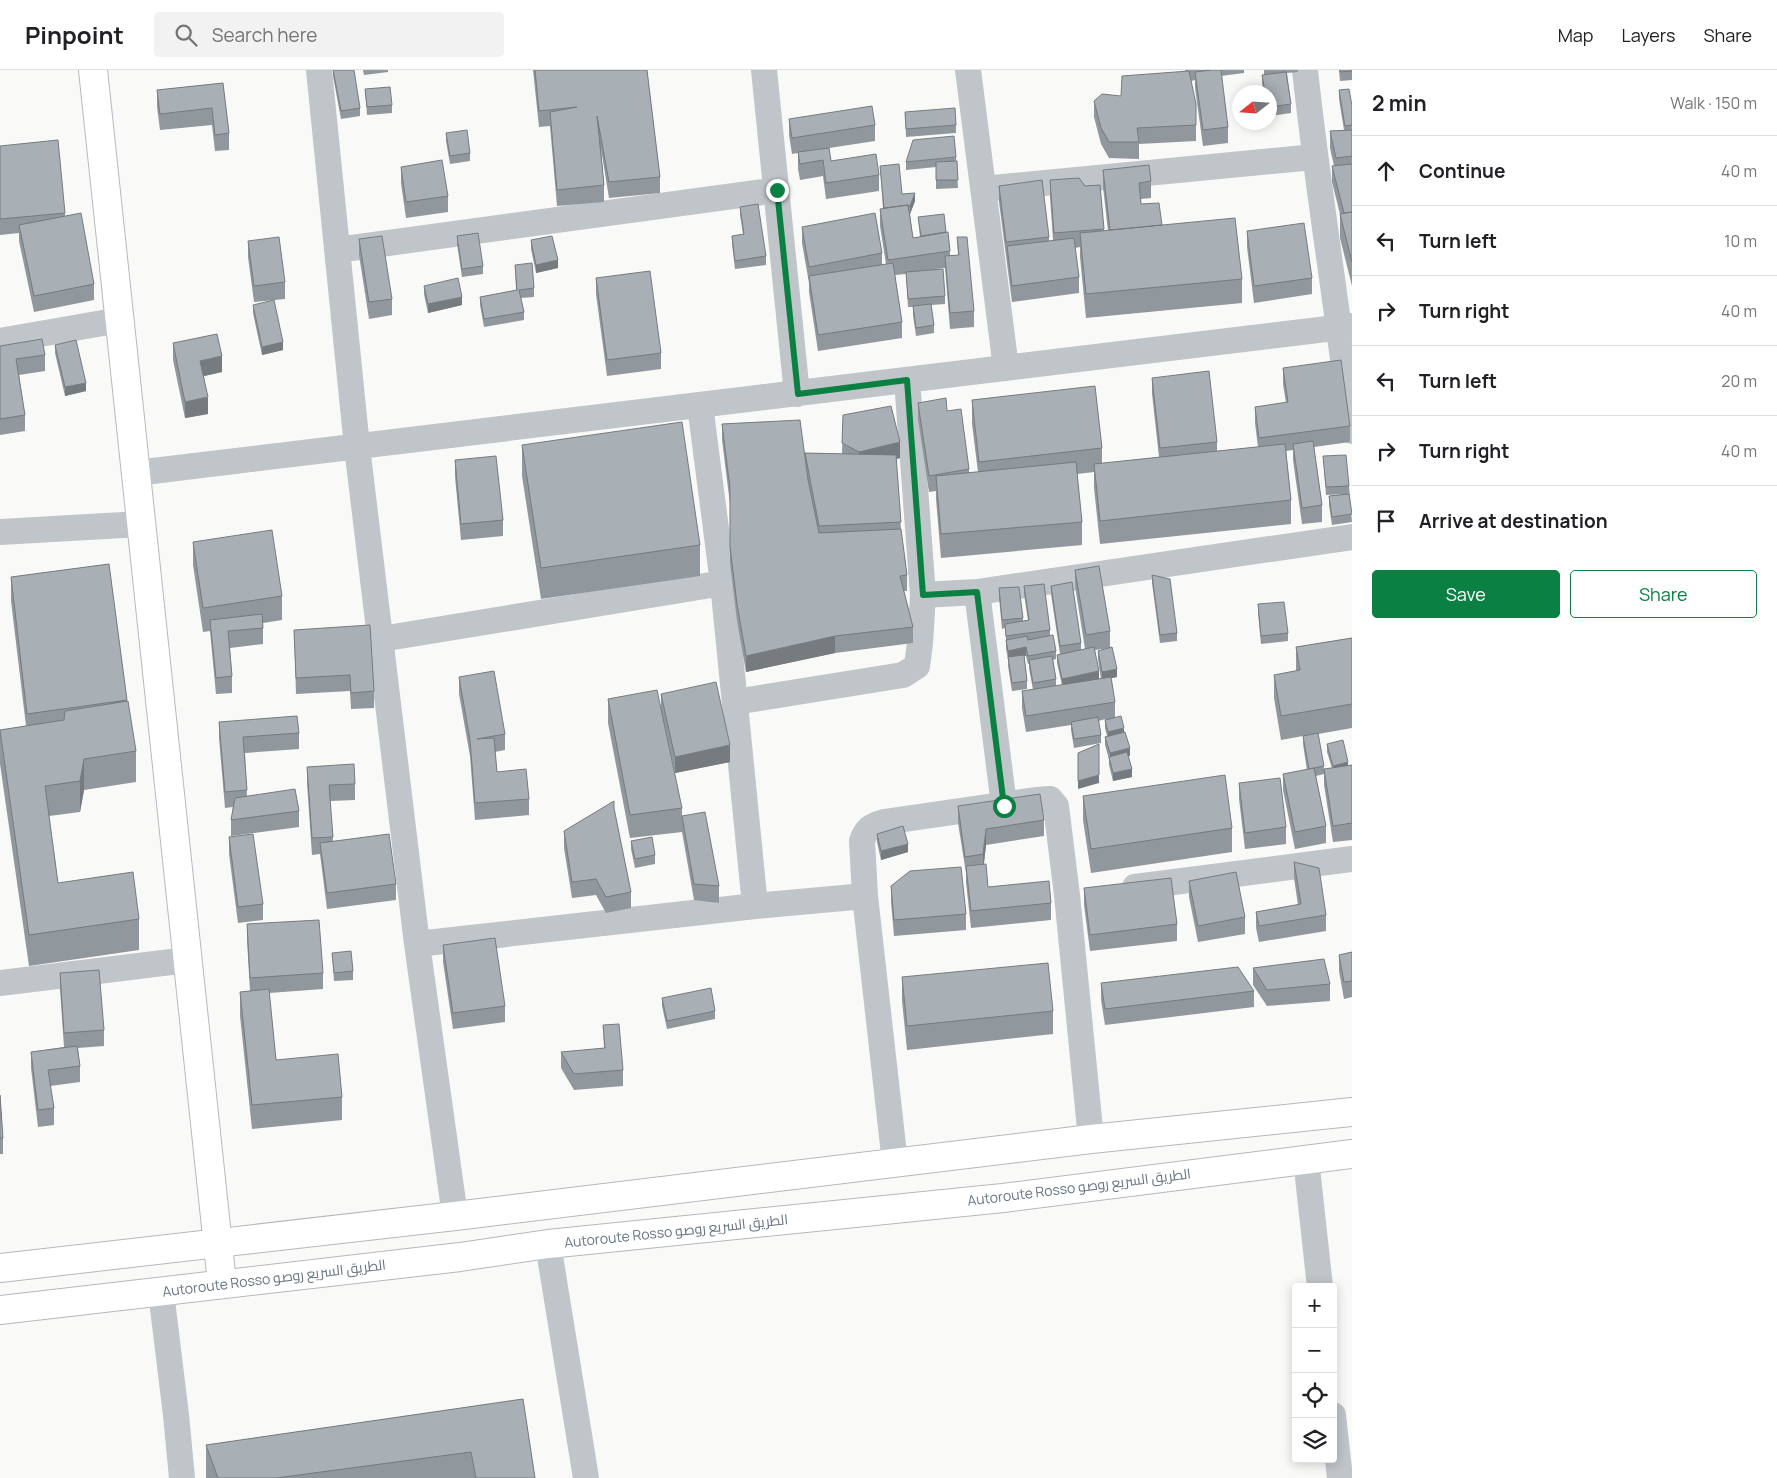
<!DOCTYPE html>
<meta charset="utf-8">
<style>
:root{--surface:#fff;--page:#f2f2f2;--text:#202124;--muted:#757577;--line:#e0e0e0;--accent:#0b8043}
body{margin:0;font-family:Manrope,Cairo,sans-serif;background:var(--page);color:var(--text)}
.controls{position:absolute;right:15px;bottom:15px;display:grid;overflow:hidden;border-radius:5px;box-shadow:0 2px 12px #0003}
.controls button{width:45px;height:45px;display:grid;place-items:center;padding:0;border:0;border-bottom:1px solid var(--line);background:var(--surface);color:var(--text);font:25px sans-serif}
.compass{position:absolute;left:1232px;top:15px;width:45px;height:45px;border-radius:50%;background:var(--surface);box-shadow:0 2px 12px #0003;rotate:253deg}
.stop{position:absolute;width:15px;height:15px;margin:-11px;border:4px solid #0b8043;border-radius:50%;background:#fff}
.stop.end{background:#0b8043;border-color:#fff;box-shadow:0 1px 5px #0008}
.list{margin:0;padding:0;list-style:none}
h2{display:flex;justify-content:space-between;align-items:center;height:65px;margin:0;padding:0 20px;font-size:21px}
h2 small{font-size:16px;font-weight:400;color:var(--muted)}
.list li{display:grid;grid-template-columns:32px 1fr auto;gap:15px;align-items:center;box-sizing:border-box;height:70px;padding:0 20px;border-top:1px solid var(--line)}
.list b{display:block;font-size:19px;white-space:nowrap}
.list em{font-size:16px;font-style:normal;color:var(--muted)}
.actions{display:flex;gap:10px;padding:15px 20px}
.actions a{flex:1;padding:11px 0;border:1px solid var(--accent);border-radius:5px;text-align:center;font-size:18px;color:var(--accent)}
.actions .main{background:var(--accent);color:#fff}
.icon{flex:none;width:28px;height:28px;fill:none;stroke:currentColor;stroke-width:2;stroke-linecap:round;stroke-linejoin:round}
.map{position:relative;flex:none;width:1352px;height:1408px;overflow:hidden}
header{display:flex;align-items:center;gap:30px;box-sizing:border-box;height:70px;padding:0 25px;background:var(--surface);border-bottom:1px solid var(--line)}
header strong{font-size:24px}
nav{display:flex;gap:28px;margin-inline-start:auto;font-size:18px}
.search{width:350px;height:45px;background:var(--page);display:flex;align-items:center;gap:12px;box-sizing:border-box;padding:0 18px;border-radius:5px;color:var(--muted);font-size:19px}
main{display:flex}
aside{flex:1;background:var(--surface)}
.map>svg:first-child{display:block}
.lines{fill:none;stroke-linecap:round;stroke-linejoin:round}
.secondary-casing{stroke:#b5babf;stroke-width:30}
.highway-casing{stroke:#b4b8bc;stroke-width:30}
.street{stroke:#c0c5c9;stroke-width:26}
.secondary{stroke:#fff;stroke-width:28}
.highway{stroke:#fff;stroke-width:28}
.wall{fill:#90979d}
.shaded-wall{fill:#767b7f}
.building{fill:#a8b0b6;stroke:#767b7f}
.route{stroke:#0b8043;stroke-width:6}
.labels{text-anchor:middle;stroke-width:5;stroke-linejoin:round;paint-order:stroke}
.street-label{font-size:14px;fill:#667481;stroke:#fff}
</style>
<header>
<strong>Pinpoint</strong>
<div class="search"><svg class="icon" aria-label="search" viewBox="0 0 24 24"><circle cx="10" cy="10" r="6"/><path d="M15 15l6 6"/></svg>Search here</div>
<nav><a>Map</a><a>Layers</a><a>Share</a></nav>
</header>
<main>
<div class="map">
<svg width="1352" height="1408" viewBox="0 0 1352 1408">
<rect width="100%" height="100%" fill="#f9f9f7"/>
<g class="lines">
<defs>
<path id="secondary" d="M93 0 222 1213"/>
<path id="highway" d="M0 1198 455 1146 1091 1069 1352 1042
M0 1240 460 1187 548 1174 1003 1128 1352 1084"/>
</defs>
<!-- secondary casing -->
<use href="#secondary" class="secondary-casing"/>
<!-- highway casing -->
<use href="#highway" class="highway-casing"/>
<!-- street -->
<path class="street" d="M319 0 357 377 417 874 455 1146
M764 0 797 324
M968 0 1006 298
M1305 0C1318 121 1338 240 1352 361
M983 119 1314 87
M337 180 777 120
M0 271 120 250
M907 310 923 525 977 522 1352 467
M136 403 1352 256
M0 462 141 454
M977 522 1004 735
M381 569 723 513
M735 632 903 605 917 596 920 573 923 525
M1135 817 1352 789
M755 836 865 826
M417 874 755 836 723 513 700 335
M0 913 187 890
M1306 1089 1320 1217
M895 1093 865 826 862 771C866 759 872 755 884 752L1036 730 1050 729 1056 736 1067 825 1091 1069
M548 1174 586 1408
M161 1222 176 1345 182 1408
M1333 1345 1340 1408"/>
<!-- secondary -->
<use href="#secondary" class="secondary"/>
<!-- highway -->
<use href="#highway" class="highway"/>
</g>
<!-- wall -->
<path class="wall" d="M333 0 360 38V46L341 49 333 6Z
M363 0H388V2L364 5Z
M533 0H647L660 107V123L609 128 601 79 604 115V132L557 136 550 56 539 57Z
M1185 0H1244V3L1221 6 1228 57V73L1203 76 1195 18V10L1191 11 1196 50V71L1139 74V89L1109 88 1101 74 1094 47V31L1121 26 1185 1Z
M1264 0H1298V2L1287 3 1291 34V43L1270 46V22H1264L1262 13V5H1264Z
M1339 0H1352V10L1340 11Z
M223 13 229 63V80L215 81 212 55 160 60 157 37V20Z
M365 19 392 35V43L367 45Z
M1339 20 1352 36V216L1340 168V144L1332 112V96H1334L1330 78V61L1344 60 1339 29Z
M905 42 956 55V63L906 67Z
M789 49 875 55V71L829 78 831 91 879 105V121L826 129 823 106 800 110 798 99V83L792 84 789 65Z
M446 63 470 83V91L450 94 446 71Z
M0 76 65 143V146L94 214V230L34 242 19 171V163L0 165Z
M956 87 958 118 936 119V97L906 100V92Z
M880 96 902 124 915 131 910 144 913 168 920 167 918 147 946 162 950 181V185H958L957 167 974 241V257L950 259 945 198 936 199 945 226V234L931 235 934 255V263L916 266 913 245V237H908L906 204 895 205 902 252V268L818 281 809 222V213L802 173V157L882 183V195L886 194 880 156V139H883Z
M401 97 448 126V142L406 148 401 113Z
M1103 100 1151 111V128L1141 129V134L1162 155 1242 209V233L1086 248 1080 187V177L1075 178 1079 207V223L1012 232 999 132V116L1049 167V171L1053 170 1050 127V110L1085 116 1100 115 1104 161H1108L1103 117Z
M740 137 766 186V195L735 199 732 174V166L743 164 740 145Z
M1247 161 1312 208V224L1254 233 1247 177Z
M457 166 483 196V204L462 207 457 174Z
M359 169 392 229V245L369 249 359 185Z
M531 170 558 198 536 203 531 179Z
M248 171 285 212V229L254 232 248 187Z
M515 195 534 218V227L521 228 524 242V250L484 257 480 235V227L516 220Z
M596 208 661 283V299L607 306 596 224Z
M424 216 462 235 428 243 424 224Z
M253 235 283 280 262 285 253 243Z
M173 273 222 302 204 306 208 344 185 348 173 290Z
M55 275 86 321 65 326 55 283Z
M0 276 45 285V301L19 305 25 345V361L0 365Z
M1283 298 1350 356V372L1314 377 1322 435V452L1302 454 1293 390V380L1286 381 1291 430V454L1100 474 1094 418V402L1077 404 1082 452V475L941 488 936 429V421L929 422 918 349V333L947 341 969 399V402H978L972 354V330L1102 378V394L1159 387 1152 324V308L1217 372V381L1258 377 1255 353V337L1286 333 1283 314Z
M843 345 900 388 896 389 901 459 907 505V521H904L913 557V573L835 583 746 602 737 551 730 493V434L722 370V354L805 391V383L842 384Z
M522 375 700 475V506L541 529 522 406Z
M1323 386 1349 416 1352 452 1332 455 1329 435V426L1345 424 1326 425Z
M455 390 503 450V466L461 470 455 407Z
M193 472 282 526V550L263 553V574L230 578 232 606V623L216 624 210 561 203 562 193 495Z
M109 494 127 631 136 681V712L84 720 80 742 49 746 58 813 139 849V880L29 896 0 694V660L26 656 11 531V507Z
M1075 500 1110 561V578L1095 580 1099 609H1101L1098 589V581L1117 607 1111 608 1115 632V647L1124 662 1130 686H1128L1132 707 1113 711 1109 695V689L1105 675V667L1107 666 1105 658V650L1106 649 1098 651 1101 665V673L1074 678 1071 660V655L1026 662 1022 638V621L1033 620 1029 598V594H1028L1026 586H1024L1027 611V619L1012 621 1008 596V589L1006 579V570L1005 558 1002 559 999 527V518L1023 548V551L1028 550 1024 524V516L1050 560V566L1056 581V589L1053 590 1056 609V616L1062 615 1057 593V585L1060 584 1051 524V516L1081 573V580L1085 579 1075 516Z
M1152 505 1177 563V571L1160 573 1152 513Z
M1258 534 1288 563V571L1261 574 1258 543Z
M294 560 374 621V638L351 639 350 621 296 624Z
M1352 568V658L1318 664 1324 699 1332 698 1327 682V674L1348 696 1352 695V770L1333 772 1324 715V704L1316 706 1326 756V773L1295 779 1283 720V704L1307 700 1303 674V666L1281 670 1274 628V605L1296 601V577Z
M459 607 505 664V680L495 682 497 702 529 729V745L475 750 470 686 459 624Z
M661 624 730 692 675 703 661 640Z
M608 629 682 738V746L719 816V833L694 830 682 762 630 768 608 653Z
M219 652 299 663V679L245 683 247 726 299 741V757L231 766V750L233 737 225 738 219 668Z
M307 697 355 714V730L330 731 333 771 396 814V830L327 839 320 784 312 785 307 713Z
M1239 713 1286 757V774L1245 779 1239 729Z
M1083 726 1232 758V782L1091 803 1083 750Z
M958 736 1044 750V766L986 775 984 794 988 817 1051 833V850L971 858 966 812V803L958 753Z
M614 740 631 822V838L606 843 596 825 572 828 564 778V761Z
M877 764 908 782 881 790 877 772Z
M229 767 263 834V850L238 853 229 784Z
M631 771 655 785V794L635 798 631 779Z
M1294 792 1326 845V861L1259 872 1256 858V842L1298 835 1294 808Z
M1189 811 1245 847V864L1198 872 1189 827Z
M891 816 966 844V860L894 866 891 832Z
M1084 818 1177 854V871L1090 881 1084 835Z
M247 854 323 903V919L269 923 276 990 342 1027V1050L252 1059 240 946V922L250 921 247 870Z
M443 875 505 936V952L453 959 443 892Z
M1352 882V927L1344 929 1339 901V885Z
M332 883 353 901V910L334 911Z
M1253 898 1330 914V931L1267 936 1253 915Z
M60 903 104 960V976L78 978 80 996V1012L50 1016 54 1038V1055L38 1057 31 998V982L64 977 60 919Z
M902 907 1053 941V964L907 980 902 931Z
M1101 913 1254 921V937L1105 955 1101 930Z
M662 928 715 941V949L667 959 662 936Z
M603 955 623 1000V1016L574 1020 561 998V982L604 978Z
M0 1025 3 1068V1084H0Z
M523 1329 535 1408H206V1375Z"/>
<!-- shaded-wall -->
<path class="shaded-wall" d="M915 123V131L910 144V136Z
M558 190V198L536 203V195Z
M462 227V235L428 243V234Z
M283 272V280L262 285V277Z
M222 286V302L200 307V291Z
M86 313V321L65 326V317Z
M208 327V344L185 348V332Z
M900 372V388L859 399V382Z
M835 566V583L746 602V586Z
M1026 577V586L1008 589V581Z
M1117 599V607L1102 610V602Z
M1099 601V610L1062 617V609Z
M1124 658V666L1108 671V662Z
M730 675V692L675 703V687Z
M1130 678V686L1110 691V683Z
M84 689V720L80 742V711Z
M1348 692V701L1333 705V696Z
M1132 699V707L1113 711V703Z
M1099 705V713L1078 719V711Z
M986 759V775L983 800V784Z
M908 774V782L881 790V781Z"/>
<!-- building -->
<path class="building" d="M333 0H354L360 38 341 41Z
M535 0H647L660 107 609 112 597 46 604 115 557 120 550 42 577 37 539 41Z
M1212 0H1221L1228 57 1203 60 1195 2Z
M1340 0H1352V1L1340 2Z
M1189 1 1196 34V55L1137 58 1139 72H1109L1101 58 1094 31 1102 24 1121 26 1122 6Z
M1286 2 1291 34 1270 37V22H1265L1262 5Z
M223 13 229 63 215 65 212 38 160 44 157 20Z
M390 17 392 35 367 37 365 19Z
M1349 19 1352 36V55L1345 56 1339 20Z
M872 36 875 55 792 68 789 49Z
M955 38 956 55 906 59 905 42Z
M467 60 470 83 450 86 446 63Z
M1352 60V86L1336 88 1330 61Z
M954 66 956 87 906 92 913 70Z
M58 70 65 143 0 149V76Z
M829 78 831 91 876 84 879 105 826 113 823 90 800 94 798 82Z
M442 90 448 126 406 132 401 97Z
M957 91 958 110H936V92Z
M899 94 902 124 915 123 910 136H908V135L884 138 880 96Z
M1352 94V142L1344 143 1332 96Z
M1149 95 1151 111 1139 113 1141 134 1159 133 1162 155 1110 160 1103 100Z
M1079 108 1085 116 1100 115 1104 159 1054 163 1050 110Z
M1042 110 1049 167 1006 172 999 116Z
M758 134 766 186 735 191 732 166 744 164 740 137Z
M908 135 913 168 948 162 950 181 888 190 880 139Z
M1352 142V192L1340 144Z
M81 143 94 214 34 226 19 155Z
M875 143 882 183 809 197 802 157Z
M944 144 946 162 921 166 918 147Z
M1235 148 1242 209 1086 224 1080 163Z
M1304 153 1312 208 1254 216 1247 161Z
M478 163 483 196 462 199 457 166Z
M382 166 392 229 369 232 359 169Z
M552 166 558 190 536 195 531 170Z
M279 167 285 212 254 216 248 171Z
M957 167H967L974 241 950 243 945 186 959 185Z
M1074 168 1079 207 1012 216 1007 176Z
M532 193 534 218 519 220 524 242 484 249 480 227 517 220 515 195Z
M893 193 902 252 818 265 809 206Z
M943 199 945 226 908 229 906 202Z
M650 201 661 283 607 290 596 208Z
M458 208 462 227 428 234 424 216Z
M274 230 283 272 262 277 253 235Z
M931 234 934 255 916 258 913 236Z
M217 264 222 286 200 291 208 327 185 332 173 273Z
M42 269 45 285 16 289 25 345 0 349V276Z
M76 270 86 313 65 317 55 275Z
M1341 290 1350 356 1259 368 1255 337 1288 332 1283 298Z
M1209 301 1217 372 1160 378 1152 308Z
M1095 316 1102 378 979 392 972 330Z
M946 328 947 341 961 339 969 399 929 406 918 333Z
M891 336 900 372 859 382 842 373 843 345Z
M800 350 808 410 819 463 901 459 907 505 900 506 913 557 835 566 746 586 737 534 730 477V418L722 354Z
M682 352 700 475 541 498 522 375Z
M1313 371 1322 435 1302 438 1293 374Z
M1285 374 1291 430 1100 451 1094 394Z
M805 383 896 385 901 452 819 456Z
M1346 385 1349 416 1326 417 1323 386Z
M496 386 503 450 461 454 455 390Z
M1076 392 1082 452 941 464 936 406Z
M1349 424 1352 444 1332 447 1329 426Z
M272 460 282 526 203 538 193 472Z
M109 494 127 630 27 644 11 507Z
M1099 496 1110 561 1086 565 1075 500Z
M1152 505 1170 509 1177 563 1160 565Z
M1072 512 1081 573 1060 576 1051 516Z
M1044 514 1050 560 1006 566 1005 554 1029 550 1024 516Z
M1019 517 1023 548 1002 550 999 518Z
M1284 532 1288 563 1261 566 1258 534Z
M262 544 263 558 228 561 232 606 216 608 210 550Z
M370 555 374 621 351 623 350 605 296 608 294 560Z
M1053 565 1056 581 1028 586 1026 577 1008 581 1006 570 1027 566 1028 570Z
M1352 568V634L1281 646 1274 605 1300 600 1296 577Z
M1094 577 1099 601 1062 609 1057 585Z
M1112 577 1117 599 1102 602 1098 581Z
M1024 585 1027 611 1012 613 1008 587Z
M1052 586 1056 609 1033 613 1029 590Z
M494 601 505 664 477 669 494 668 497 702 526 699 529 729 475 733 470 670 459 607Z
M1111 607 1115 632 1026 646 1022 621Z
M716 612 730 675 675 687 661 624Z
M657 620 682 738 630 745 608 629Z
M128 631 136 681 84 689 80 711 45 716 58 813 133 802 139 849 29 865 0 660 64 650 65 641Z
M297 646 299 663 243 667 247 720 225 722 219 652Z
M1121 646 1124 658 1108 662 1105 650Z
M1098 647 1101 665 1074 669 1071 652Z
M1125 662 1130 678 1110 683 1105 667Z
M1318 663 1324 696 1309 699 1303 666Z
M1343 670 1348 692 1333 696 1327 674Z
M1099 674V705L1078 711V683Z
M1127 682 1132 699 1113 703 1109 687Z
M354 694 355 714 329 715 333 767 312 768 307 697Z
M1352 695V753L1333 756 1324 699Z
M1314 698 1326 756 1295 762 1283 704Z
M1225 705 1232 758 1091 779 1083 726Z
M1280 708 1286 757 1245 763 1239 713Z
M295 719 299 741 231 750 235 728Z
M1040 724 1044 750 986 759 983 784 965 787 958 736Z
M614 731V738L631 822 606 827 596 809 572 812 564 761Z
M705 742 719 816 694 814 682 746Z
M903 756 908 774 881 781 877 764Z
M253 764 263 834 238 837 229 767Z
M389 764 396 814 327 823 320 773Z
M652 767 655 785 635 789 631 771Z
M1294 792 1319 798 1326 845 1259 856 1256 842 1301 834Z
M986 794 988 817 1049 811 1051 833 971 841 966 796Z
M961 797 966 844 894 850 891 816 910 801Z
M1236 802 1245 847 1198 856 1189 811Z
M1171 808 1177 854 1090 865 1084 818Z
M319 850 323 903 250 908 247 854Z
M495 868 505 936 453 943 443 875Z
M351 881 353 901 334 903 332 883Z
M1352 882V911L1344 912 1339 885Z
M1324 889 1330 914 1267 920 1253 898Z
M1048 893 1053 941 907 956 902 907Z
M1238 897 1254 921 1105 939 1101 913Z
M99 900 104 960 64 963 60 903Z
M711 918 715 941 667 951 662 928Z
M269 919 276 990 338 984 342 1027 252 1035 240 922Z
M619 954 623 1000 574 1004 561 982 605 978 603 955Z
M77 976 80 996 48 1000 54 1038 38 1040 31 982Z
M0 1025 3 1068H0Z
M523 1329 535 1408H476L471 1382 276 1408H218L206 1375Z"/>
<g class="lines">
<!-- route -->
<path class="route" d="M777 120 798 324 907 310 923 525 977 522 1004 736"/>
</g>
<g class="labels">
<!-- street labels -->
<g class="street-label">
<text transform="translate(1079 1117) rotate(-7)" y="5">Autoroute Rosso الطريق السريع روصو</text>
<text transform="translate(676 1161) rotate(-6)" y="5">Autoroute Rosso الطريق السريع روصو</text>
<text transform="translate(274 1208) rotate(-7)" y="5">Autoroute Rosso الطريق السريع روصو</text>
</g>
</g>
</svg>
<div class="controls">
<button>+</button>
<button>−</button>
<button><svg class="icon" aria-label="locate" viewBox="0 0 24 24"><circle cx="12" cy="12" r="6"/><path d="M12 2v4M12 18v4M2 12h4M18 12h4"/></svg></button>
<button><svg class="icon" aria-label="layers" viewBox="0 0 24 24"><path d="M12 4l9 5-9 5-9-5zM3 14l9 5 9-5"/></svg></button>
</div>
<svg class="compass" viewBox="-18 -18 36 36"><path d="M0-13l5 13h-10z" fill="#e53935"/><path d="M0 13l5-13h-10z" fill="#757577"/></svg>
<div class="stop" style="left:1004px;top:736px"></div>
<div class="stop end" style="left:777px;top:120px"></div>
</div>
<aside>
<h2>2 min<small>Walk · 150 m</small></h2>
<ul class="list">
<li><svg class="icon" aria-label="ahead" viewBox="0 0 24 24"><path d="M12 20V5M6 11l6-6 6 6"/></svg><div><b>Continue</b></div><em>40 m</em></li>
<li><svg class="icon" aria-label="left" viewBox="0 0 24 24"><path d="M17 20v-9H6M10 6l-5 5 5 5"/></svg><div><b>Turn left</b></div><em>10 m</em></li>
<li><svg class="icon" aria-label="right" viewBox="0 0 24 24"><path d="M7 20v-9h11M14 6l5 5-5 5"/></svg><div><b>Turn right</b></div><em>40 m</em></li>
<li><svg class="icon" aria-label="left" viewBox="0 0 24 24"><path d="M17 20v-9H6M10 6l-5 5 5 5"/></svg><div><b>Turn left</b></div><em>20 m</em></li>
<li><svg class="icon" aria-label="right" viewBox="0 0 24 24"><path d="M7 20v-9h11M14 6l5 5-5 5"/></svg><div><b>Turn right</b></div><em>40 m</em></li>
<li><svg class="icon" aria-label="arrive" viewBox="0 0 24 24"><path d="M6 21V4h12l-3 4 3 4H6"/></svg><div><b>Arrive at destination</b></div></li>
</ul>
<div class="actions"><a class="main">Save</a><a>Share</a></div>
</aside>
</main>
